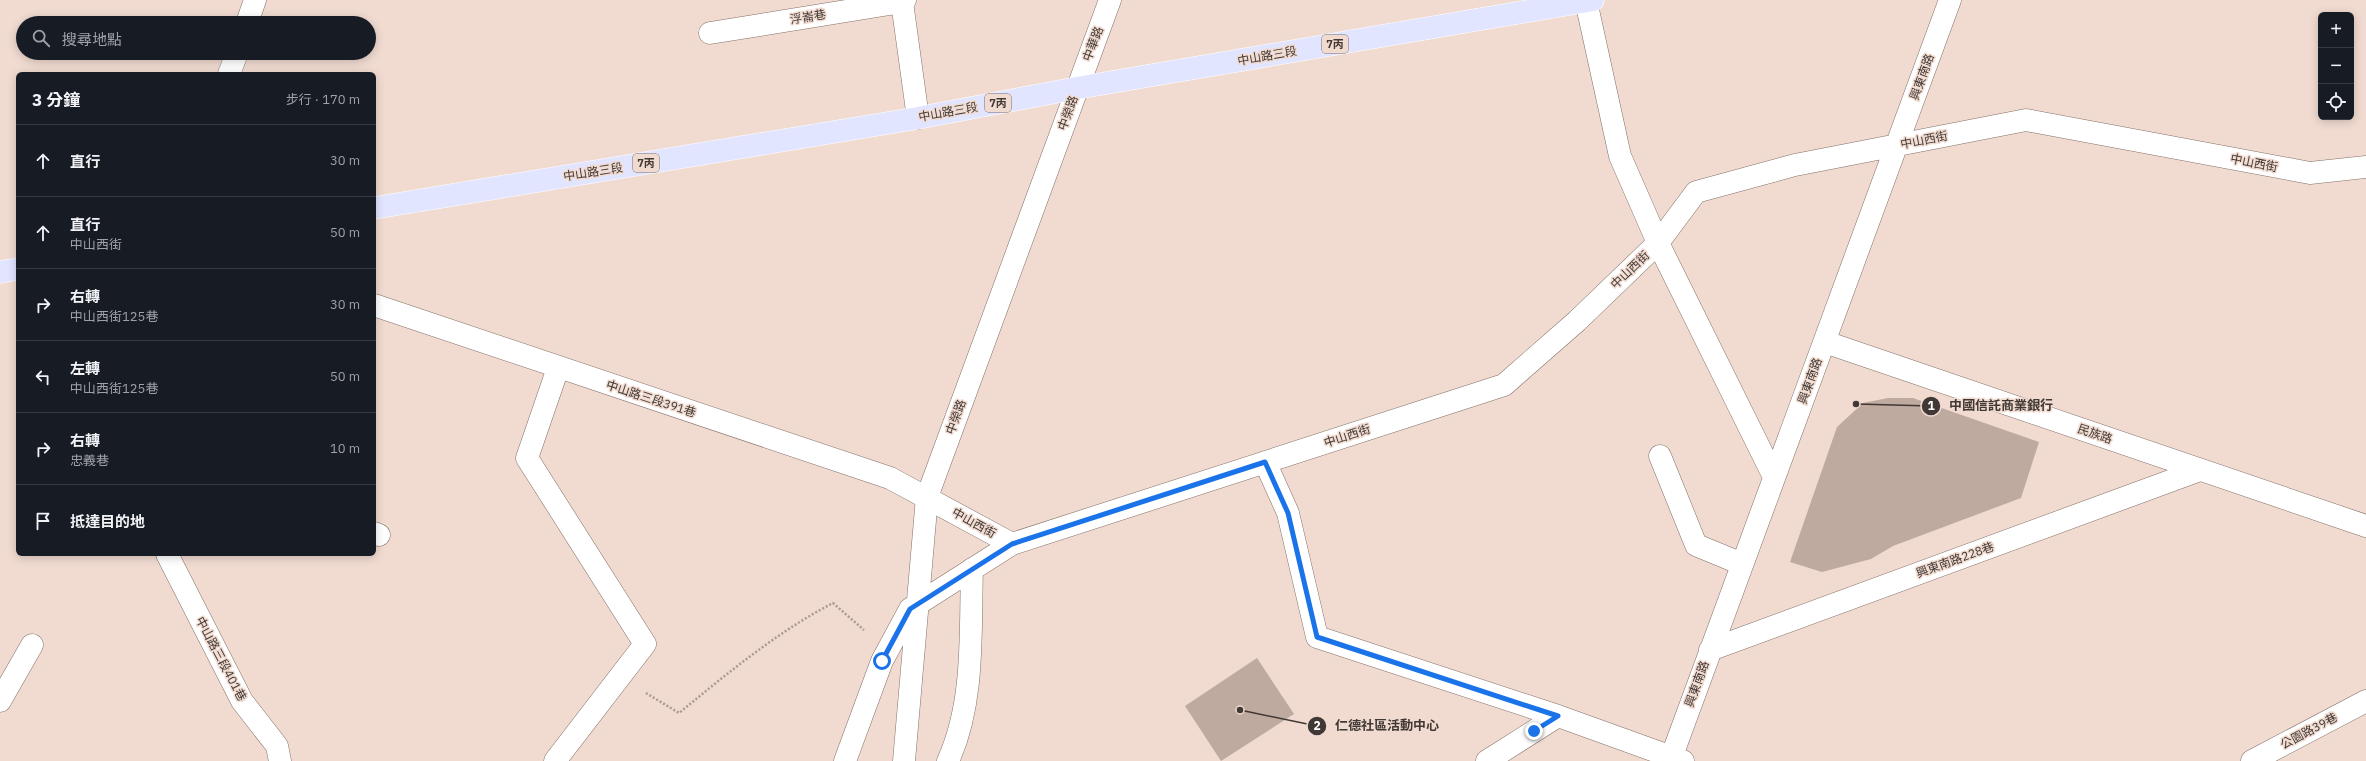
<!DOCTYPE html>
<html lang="zh-TW">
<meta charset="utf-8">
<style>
:root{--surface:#171b24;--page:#242831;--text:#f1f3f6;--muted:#9ea1a6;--line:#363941}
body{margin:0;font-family:"IBM Plex Sans","Noto Sans TC",sans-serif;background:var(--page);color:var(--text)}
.controls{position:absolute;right:12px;top:12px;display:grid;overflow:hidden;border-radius:6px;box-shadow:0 2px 10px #0003}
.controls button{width:36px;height:36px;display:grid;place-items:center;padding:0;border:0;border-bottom:1px solid var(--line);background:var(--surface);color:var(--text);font:20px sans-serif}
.stop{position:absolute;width:12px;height:12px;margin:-9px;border:3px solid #1a73e8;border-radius:50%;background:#fff}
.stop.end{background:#1a73e8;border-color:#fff;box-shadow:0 1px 4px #0008}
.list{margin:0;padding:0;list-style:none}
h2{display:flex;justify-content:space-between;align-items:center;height:52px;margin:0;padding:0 16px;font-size:17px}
h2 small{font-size:13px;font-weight:400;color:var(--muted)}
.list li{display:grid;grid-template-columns:26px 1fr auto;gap:12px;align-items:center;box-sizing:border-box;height:72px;padding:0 16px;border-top:1px solid var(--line)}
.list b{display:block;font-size:15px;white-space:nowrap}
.list p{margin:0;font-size:13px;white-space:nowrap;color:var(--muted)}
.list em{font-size:13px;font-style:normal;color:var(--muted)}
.icon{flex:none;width:22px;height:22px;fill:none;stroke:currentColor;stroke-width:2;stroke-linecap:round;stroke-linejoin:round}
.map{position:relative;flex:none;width:2366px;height:761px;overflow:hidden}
.search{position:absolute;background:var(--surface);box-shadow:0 2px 10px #0003;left:16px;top:16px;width:360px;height:44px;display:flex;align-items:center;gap:10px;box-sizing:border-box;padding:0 14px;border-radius:22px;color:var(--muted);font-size:15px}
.panel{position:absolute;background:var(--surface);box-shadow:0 2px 10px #0003;left:16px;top:72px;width:360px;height:484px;border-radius:6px}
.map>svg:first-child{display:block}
.building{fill:#bfaaa0}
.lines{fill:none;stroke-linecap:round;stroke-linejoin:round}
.minor-casing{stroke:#837067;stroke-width:23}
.major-casing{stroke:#fff;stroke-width:23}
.path{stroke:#aa9a92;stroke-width:2.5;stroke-dasharray:2 2;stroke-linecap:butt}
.minor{stroke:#fff;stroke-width:22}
.major{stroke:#e2e5ff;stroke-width:22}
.route{stroke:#1a73e8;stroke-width:5}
.labels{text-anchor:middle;stroke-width:3;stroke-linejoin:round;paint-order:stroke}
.shield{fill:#f1dbd1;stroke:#756963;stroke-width:1}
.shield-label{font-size:11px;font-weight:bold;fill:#403834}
.street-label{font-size:12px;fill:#403834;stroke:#f1dbd1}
.leader{fill:none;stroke:#403834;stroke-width:1.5}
.callout-dot{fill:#403834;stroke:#f1dbd1;stroke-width:1.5}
.mark-label{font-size:12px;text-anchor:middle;font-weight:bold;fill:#fff}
.callout-label{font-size:13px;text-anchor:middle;font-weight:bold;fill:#403834;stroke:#f1dbd1;stroke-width:3;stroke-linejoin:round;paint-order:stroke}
</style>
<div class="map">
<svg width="2366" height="761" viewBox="0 0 2366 761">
<rect width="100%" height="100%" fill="#f1dbd1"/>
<!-- building -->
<path class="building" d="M1888 398H1913L2039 442 2021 498 1893 546 1871 559 1822 572 1790 562 1837 427 1863 403Z
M1257 658 1294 714 1221 761 1185 706Z"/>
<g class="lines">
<defs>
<path id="minor" d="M1586 1 1620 156 1658 243 1774 477
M902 2 918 118
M247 23 255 0
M710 33 902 2 905 0
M229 74 237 53
M374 305 890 478 1012 544 1504 385 1577 321 1658 243 1696 192 1795 165 2026 120 2310 173 2366 167
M1825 342 2366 526
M1660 456 1696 545 1742 564
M1265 462 1288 513 1317 637 1558 716 1683 761
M374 533 379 535
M167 554 242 701 277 746 280 761
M1710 650 2200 470
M0 701 32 645
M555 761 645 644 527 458 558 368
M845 761 882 661 910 609 1012 544
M904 761 927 497 1110 0
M948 761C975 702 970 632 972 569
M1487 761 1558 716
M1670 761 1950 0
M2252 761 2366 701"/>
<path id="major" d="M374 208 918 118 1077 88 1593 0
M0 272 18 269"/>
</defs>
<!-- minor casing -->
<use href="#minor" class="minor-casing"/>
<!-- major casing -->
<use href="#major" class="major-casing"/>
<!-- path -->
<path class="path" d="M646 693 679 713C728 673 777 632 833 603L864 630"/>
<!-- minor -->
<use href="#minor" class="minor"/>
<!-- major -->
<use href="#major" class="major"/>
</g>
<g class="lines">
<!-- route -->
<path class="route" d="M882 661 910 609 1012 544 1265 462 1288 513 1317 637 1558 716 1534 731"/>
</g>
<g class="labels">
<!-- shield labels -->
<g class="shield">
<rect x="1322" y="35" width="26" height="18" rx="3"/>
<rect x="985" y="94" width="26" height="18" rx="3"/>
<rect x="633" y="154" width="26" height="18" rx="3"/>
</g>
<g class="shield-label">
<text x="1335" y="48">7丙</text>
<text x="998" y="107">7丙</text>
<text x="646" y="167">7丙</text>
</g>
<!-- street labels -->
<g class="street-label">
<text transform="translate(808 17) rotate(-9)" y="4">浮崙巷</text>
<text transform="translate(1093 44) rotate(-69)" y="4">中華路</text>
<text transform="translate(1267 56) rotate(-10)" y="4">中山路三段</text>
<text transform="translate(1922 77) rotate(-70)" y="4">興東南路</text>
<text transform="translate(948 112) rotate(-10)" y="4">中山路三段</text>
<text transform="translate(1068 113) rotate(-70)" y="4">中榮路</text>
<text transform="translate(1924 140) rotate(-11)" y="4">中山西街</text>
<text transform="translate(2254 163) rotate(11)" y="4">中山西街</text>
<text transform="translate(593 172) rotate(-9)" y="4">中山路三段</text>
<text transform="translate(1630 270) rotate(-44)" y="4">中山西街</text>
<text transform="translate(1810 381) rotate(-70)" y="4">興東南路</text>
<text transform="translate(651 399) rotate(18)" y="4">中山路三段391巷</text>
<text transform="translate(956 417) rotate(-70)" y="4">中榮路</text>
<text transform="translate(2095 434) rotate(19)" y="4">民族路</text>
<text transform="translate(1347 436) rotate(-18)" y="4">中山西街</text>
<text transform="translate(974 523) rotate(29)" y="4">中山西街</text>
<text transform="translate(1955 560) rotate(-20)" y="4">興東南路228巷</text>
<text transform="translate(221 659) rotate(62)" y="4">中山路三段401巷</text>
<text transform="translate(1697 684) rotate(-70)" y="4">興東南路</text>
<text transform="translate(2309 731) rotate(-28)" y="4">公園路39巷</text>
</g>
</g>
<!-- callouts -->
<path class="leader" d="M1856 404L1931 406M1240 710L1317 726"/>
<g class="callout-dot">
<circle cx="1856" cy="404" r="4"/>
<circle cx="1240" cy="710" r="4"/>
<circle cx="1931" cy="406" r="10"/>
<circle cx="1317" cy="726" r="10"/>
</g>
<g class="mark-label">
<text x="1931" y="410">1</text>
<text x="1317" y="730">2</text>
</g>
<g class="callout-label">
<text x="2001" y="410">中國信託商業銀行</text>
<text x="1387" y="730">仁德社區活動中心</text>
</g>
</svg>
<div class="controls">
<button>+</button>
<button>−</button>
<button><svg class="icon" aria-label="locate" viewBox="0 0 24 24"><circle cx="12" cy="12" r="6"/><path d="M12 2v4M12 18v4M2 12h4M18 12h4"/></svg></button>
</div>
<div class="stop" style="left:882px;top:661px"></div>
<div class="stop end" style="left:1534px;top:731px"></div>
<div class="search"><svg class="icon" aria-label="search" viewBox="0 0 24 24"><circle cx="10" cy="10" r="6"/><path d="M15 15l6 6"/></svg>搜尋地點</div>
<section class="panel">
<h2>3 分鐘<small>步行 · 170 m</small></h2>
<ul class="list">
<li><svg class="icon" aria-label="ahead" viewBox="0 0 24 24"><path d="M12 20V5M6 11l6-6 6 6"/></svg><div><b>直行</b></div><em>30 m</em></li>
<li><svg class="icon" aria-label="ahead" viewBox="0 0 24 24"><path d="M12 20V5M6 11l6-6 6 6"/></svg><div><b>直行</b><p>中山西街</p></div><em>50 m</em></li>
<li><svg class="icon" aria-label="right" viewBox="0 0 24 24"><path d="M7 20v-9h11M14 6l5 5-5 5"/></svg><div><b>右轉</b><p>中山西街125巷</p></div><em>30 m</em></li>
<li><svg class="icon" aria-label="left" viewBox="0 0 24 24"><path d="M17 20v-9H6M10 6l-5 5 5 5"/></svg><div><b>左轉</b><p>中山西街125巷</p></div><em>50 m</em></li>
<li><svg class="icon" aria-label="right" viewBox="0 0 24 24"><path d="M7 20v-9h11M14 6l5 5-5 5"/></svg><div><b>右轉</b><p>忠義巷</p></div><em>10 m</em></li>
<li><svg class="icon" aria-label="arrive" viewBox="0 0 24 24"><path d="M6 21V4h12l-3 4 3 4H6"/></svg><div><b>抵達目的地</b></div></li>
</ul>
</section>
</div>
